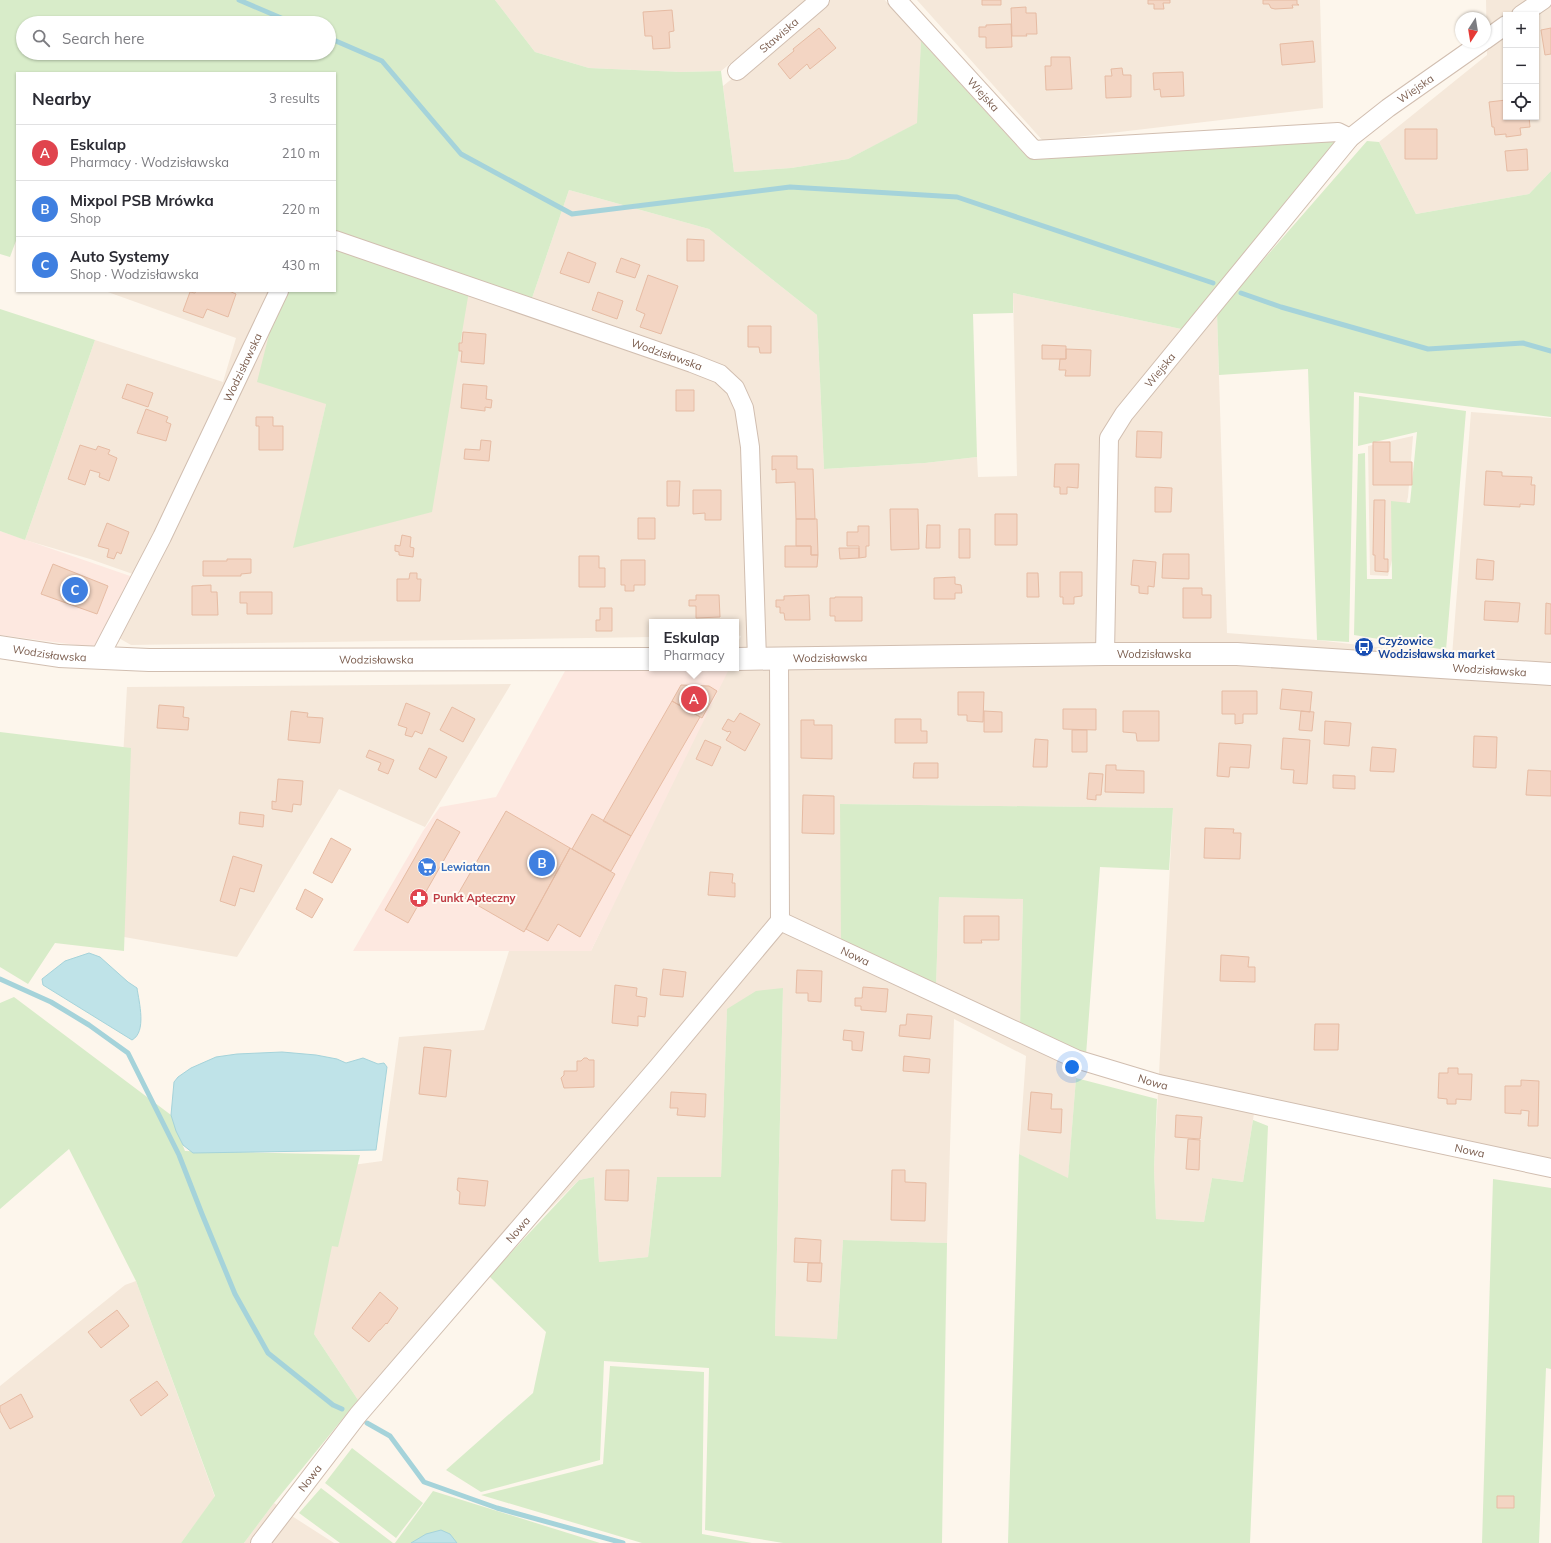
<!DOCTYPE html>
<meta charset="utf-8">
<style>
:root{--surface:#fff;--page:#f7f7f7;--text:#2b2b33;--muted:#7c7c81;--line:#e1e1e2;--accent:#e76f51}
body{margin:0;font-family:Mulish,sans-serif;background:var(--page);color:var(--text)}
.controls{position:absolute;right:12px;top:12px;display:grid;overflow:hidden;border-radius:0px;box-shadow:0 1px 3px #0004}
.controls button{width:36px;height:36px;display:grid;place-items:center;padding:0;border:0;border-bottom:1px solid var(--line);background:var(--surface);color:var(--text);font:20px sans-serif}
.compass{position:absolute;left:1455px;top:12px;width:36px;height:36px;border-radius:50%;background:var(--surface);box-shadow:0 1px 3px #0004;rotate:192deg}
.you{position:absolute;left:1072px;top:1067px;width:14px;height:14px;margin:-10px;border:3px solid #fff;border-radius:50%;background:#1a73e8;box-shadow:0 0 0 6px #1a73e833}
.badge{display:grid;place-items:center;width:26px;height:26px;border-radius:50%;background:var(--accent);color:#fff;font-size:13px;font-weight:700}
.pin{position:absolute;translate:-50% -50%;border:2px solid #fff;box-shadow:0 1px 4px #0006}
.popup{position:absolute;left:649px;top:619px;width:90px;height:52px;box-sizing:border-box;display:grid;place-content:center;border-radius:0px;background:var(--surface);filter:drop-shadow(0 1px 3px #0005);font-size:13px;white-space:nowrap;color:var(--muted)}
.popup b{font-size:15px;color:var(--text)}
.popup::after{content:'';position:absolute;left:50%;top:100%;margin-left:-8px;border:8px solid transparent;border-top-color:var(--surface)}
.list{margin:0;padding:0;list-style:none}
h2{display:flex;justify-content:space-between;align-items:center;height:52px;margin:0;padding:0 16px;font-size:17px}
h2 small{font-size:13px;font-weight:400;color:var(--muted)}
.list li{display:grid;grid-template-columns:26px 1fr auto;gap:12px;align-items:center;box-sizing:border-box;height:56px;padding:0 16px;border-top:1px solid var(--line)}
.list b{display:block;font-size:15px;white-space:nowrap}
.list p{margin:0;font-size:13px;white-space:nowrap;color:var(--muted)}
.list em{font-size:13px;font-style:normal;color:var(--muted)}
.icon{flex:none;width:22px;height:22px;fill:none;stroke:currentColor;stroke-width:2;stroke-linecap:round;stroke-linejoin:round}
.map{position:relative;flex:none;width:1551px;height:1543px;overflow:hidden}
.search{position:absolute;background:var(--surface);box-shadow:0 1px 3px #0004;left:16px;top:16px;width:320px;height:44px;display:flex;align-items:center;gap:10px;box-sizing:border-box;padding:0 14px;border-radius:22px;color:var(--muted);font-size:15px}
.panel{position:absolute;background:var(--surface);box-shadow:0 1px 3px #0004;left:16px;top:72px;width:320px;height:220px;border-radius:0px}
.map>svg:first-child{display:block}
.residential{fill:#f5e8da;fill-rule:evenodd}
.commercial{fill:#fde8e0}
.green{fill:#d8ecc9;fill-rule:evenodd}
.water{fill:#bfe3e8;stroke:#a5d3da}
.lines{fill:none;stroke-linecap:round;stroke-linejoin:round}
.stream{stroke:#a5d3da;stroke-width:5}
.building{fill:#f3d5c3;stroke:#e6bba3}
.minor-casing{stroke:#d1beb0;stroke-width:20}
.tertiary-casing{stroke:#d1beb0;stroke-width:24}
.minor{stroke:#fff;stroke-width:18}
.tertiary{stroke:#fff;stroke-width:22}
.labels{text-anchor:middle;stroke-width:4;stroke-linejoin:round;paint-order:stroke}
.street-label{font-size:11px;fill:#7a5c4d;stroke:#fffaf3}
.transit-label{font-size:11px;font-weight:bold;fill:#164399;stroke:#fffaf3;text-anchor:start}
.shop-label{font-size:11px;font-weight:bold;fill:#366cbe;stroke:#fffaf3;text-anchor:start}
.health-label{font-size:11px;font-weight:bold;fill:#be3a42;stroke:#fffaf3;text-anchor:start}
</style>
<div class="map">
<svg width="1551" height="1543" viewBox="0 0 1551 1543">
<rect width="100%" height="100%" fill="#fdf6ec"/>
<!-- residential -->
<path class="residential" d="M495 0H808L721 71 681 72 589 68 535 52Z
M829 0H885L921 41 918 123 848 159 791 168 734 172 723 86Z
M917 0H1320L1323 108 1043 141Z
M1486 0H1551V171L1529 194 1416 214 1379 142 1487 55ZM1506 15H1536V117H1506Z
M569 190 709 229 817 315 824 469 925 463 977 457 978 477 1017 476 1013 293 1186 330 1217 313 1227 633 1317 640 1452 656 1471 412 1551 418V1161L1256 1101 1243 1182 1212 1178 1204 1222 1156 1219 1154 1169 1173 808 841 804V942L936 985 939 897 1023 898 1020 1033 1079 1054 1076 1078 1068 1179 1019 1154 1026 1056 954 1019 947 1243 843 1240 837 1339 775 1337 783 989 727 1010 721 1177H657L648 1257 599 1262 594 1177 579 1180 358 1400 314 1334 338 1167 382 1161 399 1037 484 1030 509 951H591L725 668H736V646L741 636 736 635V622H652V637L131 645 117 637 147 579 90 559 25 540 95 340 223 382 236 338 105 291H280L326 404 294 548 471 279 531 301Z
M1413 436 1408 497 1388 576 1370 575 1368 446Z
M511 684 425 827 339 789 237 957 113 935 127 687Z
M136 1281 215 1497 181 1543H0V1386L125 1285Z
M274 1503 295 1518 334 1543H244Z"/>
<!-- commercial -->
<path class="commercial" d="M0 531 133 577 102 639 92 647 0 635Z
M565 671H728L591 951H353L423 831 440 807 496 797Z"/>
<!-- green -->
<path class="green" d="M0 0H495L535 52 589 68 681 72 721 71 734 172 791 168 848 159 917 123 921 41 1029 159 1319 140 1336 141 1186 330 1013 293V313L973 314 977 457 925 463 824 469 817 315 709 229 569 190 531 301 471 279 432 512 293 548 326 404 257 382 280 291H335V73H17V238L10 257 0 254ZM23 23H329V53H23Z
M1367 141 1379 142 1416 214 1529 194 1551 171V417L1354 392 1349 642 1317 640 1308 369 1219 375 1217 313Z
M0 309 95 340 25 540 0 531Z
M1359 396 1466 411 1446 650 1354 635 1358 454 1365 453 1367 579H1392L1391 501 1410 503 1417 432 1358 446Z
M0 732 131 748 124 951 55 943 28 984 0 967Z
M840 804 1173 808 1169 870 1100 867 1086 1055 1020 1027 1023 899 939 897 936 986 841 942Z
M783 988 775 1336 837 1339 843 1240 947 1243 942 1543H783L705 1530 709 1368 604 1361 600 1460 481 1492 446 1470 533 1393 546 1332 489 1276 579 1180 594 1177 599 1262 648 1257 657 1177H721L727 1009 756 991Z
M14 997 171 1115 185 1151 360 1155 338 1247 332 1246 314 1334 358 1400 274 1503 244 1543H181L215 1496 136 1281 69 1149 0 1209V1003Z
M1076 1078 1157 1099 1154 1169 1156 1219 1204 1222 1212 1178 1243 1182 1253 1120 1268 1126 1250 1543H1008L1019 1154 1068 1178Z
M1493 1179 1551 1188V1369L1546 1368 1539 1543H1482Z
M610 1366 704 1372 702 1534 752 1543H642L481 1495 603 1464Z
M352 1448 423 1503 396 1538 325 1483Z
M321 1488 393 1543H340L299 1513Z
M433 1491 600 1543H395Z"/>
<!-- water -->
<path class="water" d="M89 953 100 957 128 982 137 988C139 1002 147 1032 132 1040L43 985 42 979 65 961Z
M282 1052 316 1055 337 1059 346 1063 363 1058 378 1064 384 1063 387 1067 376 1150 193 1153 183 1145 176 1131 171 1115 174 1082 178 1077 191 1068 216 1057 237 1054Z
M441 1530 450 1534 457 1543H411L426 1534Z"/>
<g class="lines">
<!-- stream -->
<path class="stream" d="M239 0 293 23
M329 38 382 61 461 154 572 214 790 187 957 197 1213 283
M1241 293 1281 307 1428 349 1523 343 1551 351
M0 979 51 1002 89 1025 128 1053 179 1155 202 1214 235 1294 268 1353 333 1405 342 1409
M367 1423 390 1436 424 1482 497 1508 623 1543"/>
</g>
<!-- building -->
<path class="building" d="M982 0H1001V5H982Z
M1148 0H1170V3H1163L1164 9H1154V4H1148Z
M1263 0H1297V4L1299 5H1292L1293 8 1275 9 1271 8 1269 4H1263Z
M1026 7V13H1036L1037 34H1026L1027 36H1012L1011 8Z
M672 10 674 31 669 32 670 48 653 49 652 36H645L643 12Z
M1011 24 1012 47 986 48V37H979V27H986V25Z
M819 28 836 48 810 69 807 64 790 79 778 64 794 51 793 49Z
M1551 28V54L1545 55 1541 30Z
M1313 41 1315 62 1282 65 1280 44Z
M1051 57H1070L1072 89 1046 90 1045 66H1051Z
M1122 68 1123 75H1131V97L1106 98 1105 76H1112L1111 69Z
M1183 72 1184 96 1161 97 1160 89 1154 90 1153 73Z
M1506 100V117H1529L1530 127 1520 128 1521 135 1506 137V134L1495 135 1494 127H1492L1489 102Z
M1405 129H1437V159H1405Z
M1527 149 1528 170 1507 171 1505 151Z
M687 239 704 240V261H687Z
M568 252 596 263 589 283 560 273Z
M621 258 640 265 635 278 616 272Z
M648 275 678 286 661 334 640 327 645 314 636 310Z
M196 291H229L236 294 228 317 207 309 203 318 183 311 190 292 195 293Z
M598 292 623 301 617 319 592 310Z
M748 326H771V353H760L759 347H748Z
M463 332 486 334 484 364 461 362 462 351H459V343H462Z
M1042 345 1066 346V359H1042Z
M1066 349 1091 350 1090 376H1065L1066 370H1059L1060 359H1066Z
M127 384 153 393 148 407 122 398Z
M463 384 487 386 486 399 492 400 491 408 485 407V411L461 408Z
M676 390H694V411H676Z
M146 409 168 417 166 422 171 424 166 441 137 433Z
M256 417H273V426H283V450H259V426H256Z
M1137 431 1162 432 1161 458 1136 457Z
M481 440 491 441 489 461 464 459 465 449 480 450Z
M1373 442H1390V462H1412V485H1373Z
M80 445 96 450 98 446 110 450 108 454 117 458 109 481 99 477 100 473 90 470 85 485 68 479Z
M772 456H797V469H813L815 519H796L795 482 776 483V469L772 470Z
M1055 464H1079L1078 488 1067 487V494H1060V487H1054Z
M1486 471 1502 472V476L1532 477 1531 485H1535L1534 505 1520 504V507L1484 505Z
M667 481H680L679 506H667Z
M1155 487 1172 488 1171 512H1155Z
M693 490H721V520H705V513L693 514Z
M1374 500H1385L1384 559H1388V572L1375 571V555H1373Z
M890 509H918L919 549 891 550Z
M995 514H1017V545H995Z
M638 518H655V539H638Z
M796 519H817L818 555H811V546H796Z
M107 523 129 532 121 554 117 552 114 559 107 557 109 549 98 546Z
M927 525H940V548H926Z
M858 526H869V546H866V557L859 558V546H847V532H858Z
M959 529H970V558H959Z
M402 535 411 537 410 547 414 548 413 557 399 555V552L395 551V545L400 546Z
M785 546H811V555H818L817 567H785Z
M839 548H859V558L840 559Z
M1163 554H1189V579L1162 578Z
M579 556H599V568H605V587H579Z
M227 559H251V573L241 574V576H203V561H227Z
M1477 559 1494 561 1493 580 1476 579Z
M621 560H645V585H634V591H625V585H621Z
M1133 560 1156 562 1154 587 1148 586V594L1139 593V586L1131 585Z
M53 564 108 586 97 614 41 594Z
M1060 572H1082V596L1074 597V604H1063V597H1060Z
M410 573H417V579H421L420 601H397V579H409Z
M1027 573H1038L1039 597H1027Z
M955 577V584L961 585 962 593H955V599H934V578Z
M211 585V592H217L218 615H192V586Z
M1183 588H1202V595H1211V618H1183Z
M240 592H272V614H247V603H240Z
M696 595H719L720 617 696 618V606H689V600H696Z
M809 595 810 620H785L784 613H780V607H776V600H784V596Z
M835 597H862V621H835V616H830V598H835Z
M1485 601 1520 603 1518 622 1484 620Z
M1546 603 1551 604V634H1545Z
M600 608H612V631H596V620H600Z
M681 685 709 686 717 691 702 718 672 701Z
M1282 689 1312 692 1310 712 1280 709Z
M1222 691H1257V714H1243V723L1235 724V714H1222Z
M958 692H984L983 722 967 721V715H958Z
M672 701 700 717 631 836 603 821Z
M406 703 430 713 422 734 415 731 412 737 405 735 407 728 398 725Z
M159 705 184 707 183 717 189 718 188 730 157 728Z
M452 707 475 719 463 742 440 730Z
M1063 709H1096V730L1063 729Z
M291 711 308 713 307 717 323 718 320 743 288 740Z
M984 711 1002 712V732H984Z
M1123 711H1159V741H1137L1136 733 1123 732Z
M1301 711 1314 712 1312 731 1299 730Z
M740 713 760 724 745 751 726 740 731 732 729 731 728 732 722 729 728 719 734 722Z
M895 719H921V731H927V743H895Z
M801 720H814V725H832V759L801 758Z
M1325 721 1351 723 1349 746 1324 744Z
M1072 730H1087V752H1072Z
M1474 736 1497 737 1496 768 1473 767Z
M1283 738 1310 740 1307 784 1293 783 1294 770 1281 769Z
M1035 739 1048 740 1047 767H1033Z
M705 740 721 747 712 766 696 759Z
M1219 743 1251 745 1249 768 1230 767 1229 777 1217 776Z
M1372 747 1396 749 1394 772 1370 771Z
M429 748 447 757 436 778 419 769Z
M369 750 394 760 388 774 378 770 381 763 366 757Z
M914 763H938V778H913Z
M1106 765H1116V770L1144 771V793L1105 792Z
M1528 770 1551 771V796L1526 795Z
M1089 773 1103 774 1101 795H1096V800L1087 799Z
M1333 775 1355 776V789L1333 788Z
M278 779 303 781 301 805 293 804 292 812 272 809V801L276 802Z
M803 795 834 796V834L802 833Z
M506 811 570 848 524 932 458 894Z
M240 812 264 815 263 827 239 824Z
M592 814 631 836 611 871 572 849Z
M437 819 460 832 408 923 385 910Z
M1205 828 1234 829 1233 833H1241L1240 859 1204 858Z
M331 838 351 849 332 883 313 873Z
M570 848 615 874 580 937 558 924 548 941 526 929Z
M233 856 262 865 254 892 240 888 235 906 220 901Z
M710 872 733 874 732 883H735V897L708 895Z
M305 889 323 899 312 918 296 909Z
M964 916H999V940H981L982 943H964Z
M1221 955 1249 957 1248 967H1255V982L1220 981Z
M663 969 686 972 683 997 660 995Z
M797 970 822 971 821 1002 808 1001V993H796Z
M615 985 637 988 636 996 647 998 645 1017 638 1016V1026L612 1023Z
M863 987 888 989 886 1012 861 1010V1006H855V998H862Z
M907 1014 932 1016 930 1039 899 1036 900 1025H906Z
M1315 1024H1339L1338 1050H1314Z
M844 1030 864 1032 862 1051 852 1050V1041L843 1040Z
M424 1047 451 1050 446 1097 419 1094Z
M904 1056 930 1059 929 1073 903 1071Z
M584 1058H587L589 1060H594V1087L564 1088 561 1078 564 1075V1071H577V1061H581Z
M1448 1068H1458V1074H1472L1471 1100 1456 1099V1104H1447V1099L1438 1098 1439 1073H1448Z
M1521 1080 1539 1081 1538 1126H1528L1529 1111 1521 1110V1114L1505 1113V1086H1521Z
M671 1092 706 1094 705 1117 677 1115 678 1108H670Z
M1031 1092 1052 1094 1051 1109H1062L1061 1133 1028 1130Z
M1176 1115 1202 1117 1200 1139 1175 1137Z
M1188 1139 1200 1140 1199 1170 1186 1169Z
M606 1170H629L628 1201 605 1200Z
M892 1170H905V1182L926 1183 925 1221 891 1220Z
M458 1178 488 1181 485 1206 459 1204 460 1192 457 1190Z
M795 1238 821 1240 820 1263 794 1262Z
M808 1263H822L821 1282 807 1281Z
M380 1292 398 1308 387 1324 386 1323 380 1330H379L369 1342 352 1328Z
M117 1310 129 1326 101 1348 88 1332Z
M157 1381 168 1395 141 1416 130 1400Z
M21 1394 33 1417 10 1429 0 1411V1406Z
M1497 1496H1514V1508H1497Z"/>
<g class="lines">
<defs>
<g id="minor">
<path id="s1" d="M897 0 1034 150 1338 132 1350 138"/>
<path d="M1521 15 1543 0"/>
<path d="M1485 40 1506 25"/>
<path id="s2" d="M737 71 820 0"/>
<path id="s3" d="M335 240 692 363 720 374 735 388 744 408 750 447 757 659"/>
<path id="s4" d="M1105 654 1109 438 1124 414 1350 138 1388 108 1482 42"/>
<path id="s5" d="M99 658 162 537 279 291"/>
<path id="s6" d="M779 658 780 921 1076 1059 1159 1084 1551 1168"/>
<path id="s7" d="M260 1543 358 1415 658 1067 780 921"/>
</g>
<g id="tertiary">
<path id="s8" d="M0 647 59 656 149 660 652 659"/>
<path id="s9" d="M736 659 1105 654H1237L1551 674"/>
</g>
</defs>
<!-- minor casing -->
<use href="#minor" class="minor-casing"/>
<!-- tertiary casing -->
<use href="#tertiary" class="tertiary-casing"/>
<!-- minor -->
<use href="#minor" class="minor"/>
<!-- tertiary -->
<use href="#tertiary" class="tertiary"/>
</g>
<!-- icons -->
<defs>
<symbol id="bus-disc" viewBox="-11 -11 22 22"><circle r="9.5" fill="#1a4fb4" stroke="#fffaf3"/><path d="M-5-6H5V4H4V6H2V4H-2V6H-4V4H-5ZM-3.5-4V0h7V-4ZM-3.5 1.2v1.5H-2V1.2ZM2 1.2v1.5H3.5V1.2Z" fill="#fff"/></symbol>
<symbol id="supermarket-disc" viewBox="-11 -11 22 22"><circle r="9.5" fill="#3f7fe0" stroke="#fffaf3"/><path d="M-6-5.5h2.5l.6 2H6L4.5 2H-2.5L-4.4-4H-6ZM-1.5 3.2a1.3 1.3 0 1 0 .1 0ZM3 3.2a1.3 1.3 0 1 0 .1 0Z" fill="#fff"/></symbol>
<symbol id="pharmacy-disc" viewBox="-11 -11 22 22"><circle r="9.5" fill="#e0444e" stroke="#fffaf3"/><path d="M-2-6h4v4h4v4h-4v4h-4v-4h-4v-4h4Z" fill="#fff"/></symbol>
</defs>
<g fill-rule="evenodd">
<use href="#bus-disc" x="1353" y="636" width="22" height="22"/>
<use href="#supermarket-disc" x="416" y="856" width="22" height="22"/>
<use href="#pharmacy-disc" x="408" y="887" width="22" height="22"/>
</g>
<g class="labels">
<!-- street labels -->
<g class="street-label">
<text dy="4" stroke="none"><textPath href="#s2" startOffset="55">Stawiska</textPath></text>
<text dy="4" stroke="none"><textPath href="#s4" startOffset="683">Wiejska</textPath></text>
<text dy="4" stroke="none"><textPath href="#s1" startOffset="128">Wiejska</textPath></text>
<text dy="4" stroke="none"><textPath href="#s3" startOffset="351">Wodzisławska</textPath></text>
<text dy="4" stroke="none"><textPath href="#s5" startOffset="324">Wodzisławska</textPath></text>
<text dy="4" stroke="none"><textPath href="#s4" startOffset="301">Wiejska</textPath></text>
<text dy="4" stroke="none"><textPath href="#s8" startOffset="50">Wodzisławska</textPath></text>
<text dy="4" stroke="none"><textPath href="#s9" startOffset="418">Wodzisławska</textPath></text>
<text dy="4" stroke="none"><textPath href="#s9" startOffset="94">Wodzisławska</textPath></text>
<text dy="4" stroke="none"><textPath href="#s8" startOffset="377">Wodzisławska</textPath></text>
<text dy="4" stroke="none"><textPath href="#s9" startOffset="754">Wodzisławska</textPath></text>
<text dy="4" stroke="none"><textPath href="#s6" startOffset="346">Nowa</textPath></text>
<text dy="4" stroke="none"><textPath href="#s6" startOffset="670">Nowa</textPath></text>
<text dy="4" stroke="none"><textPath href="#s6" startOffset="994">Nowa</textPath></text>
<text dy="4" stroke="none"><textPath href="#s7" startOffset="406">Nowa</textPath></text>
<text dy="4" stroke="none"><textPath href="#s7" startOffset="82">Nowa</textPath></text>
</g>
<!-- transit labels -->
<g class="transit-label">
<text x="1378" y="645">Czyżowice<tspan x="1378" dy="13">Wodzisławska market</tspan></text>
</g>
<!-- shop labels -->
<g class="shop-label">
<text x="441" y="871">Lewiatan</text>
</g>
<!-- health labels -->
<g class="health-label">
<text x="433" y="902">Punkt Apteczny</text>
</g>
</g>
</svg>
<div class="controls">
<button>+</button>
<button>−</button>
<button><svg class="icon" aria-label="locate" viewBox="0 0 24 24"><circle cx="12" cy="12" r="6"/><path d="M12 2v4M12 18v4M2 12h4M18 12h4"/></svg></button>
</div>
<svg class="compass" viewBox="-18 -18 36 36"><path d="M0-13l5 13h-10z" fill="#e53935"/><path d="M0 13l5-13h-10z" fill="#7c7c81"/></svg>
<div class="you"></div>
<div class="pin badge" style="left:694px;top:699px;background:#e0444e">A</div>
<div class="popup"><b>Eskulap</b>Pharmacy</div>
<div class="pin badge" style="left:542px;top:863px;background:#3f7fe0">B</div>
<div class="pin badge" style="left:75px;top:590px;background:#3f7fe0">C</div>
<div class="search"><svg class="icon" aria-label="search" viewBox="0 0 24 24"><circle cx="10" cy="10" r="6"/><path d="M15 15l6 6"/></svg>Search here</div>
<section class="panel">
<h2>Nearby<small>3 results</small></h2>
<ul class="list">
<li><span class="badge" style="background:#e0444e">A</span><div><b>Eskulap</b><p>Pharmacy · Wodzisławska</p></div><em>210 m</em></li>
<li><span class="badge" style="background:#3f7fe0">B</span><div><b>Mixpol PSB Mrówka</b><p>Shop</p></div><em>220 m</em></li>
<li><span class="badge" style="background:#3f7fe0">C</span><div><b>Auto Systemy</b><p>Shop · Wodzisławska</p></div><em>430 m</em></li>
</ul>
</section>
</div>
